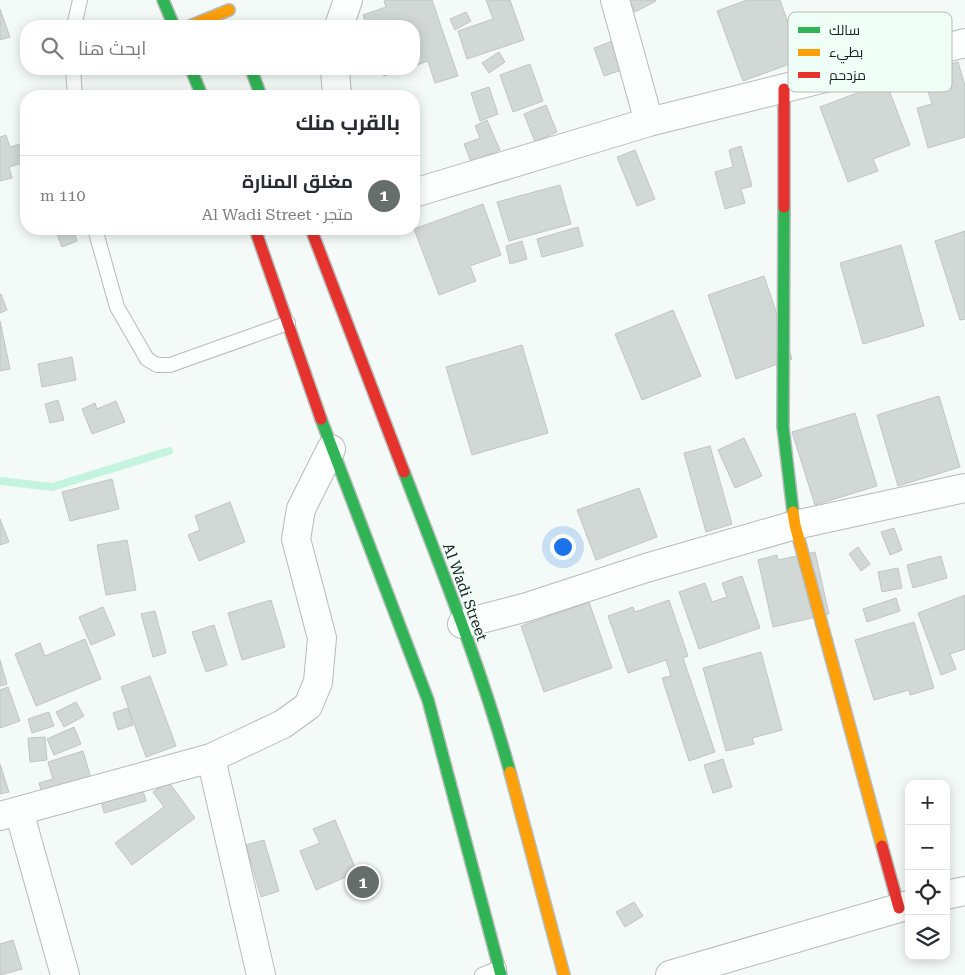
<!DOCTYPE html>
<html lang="ar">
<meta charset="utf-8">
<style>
:root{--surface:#fff;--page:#f7f7f7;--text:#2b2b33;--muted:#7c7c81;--line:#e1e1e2;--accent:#666e6b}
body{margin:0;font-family:"Roboto Serif",Cairo,serif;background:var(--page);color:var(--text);direction:rtl}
.controls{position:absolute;right:15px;bottom:15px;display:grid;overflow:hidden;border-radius:10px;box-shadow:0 2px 12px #0003}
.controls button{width:45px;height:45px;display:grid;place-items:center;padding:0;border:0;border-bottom:1px solid var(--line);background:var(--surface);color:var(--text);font:25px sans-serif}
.you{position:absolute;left:562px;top:546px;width:18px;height:18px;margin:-12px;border:4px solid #fff;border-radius:50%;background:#1a73e8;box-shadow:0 0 0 8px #1a73e833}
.badge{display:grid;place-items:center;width:32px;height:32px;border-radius:50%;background:var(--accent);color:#fff;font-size:16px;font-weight:700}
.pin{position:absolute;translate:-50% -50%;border:2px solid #fff;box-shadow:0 1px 5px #0006}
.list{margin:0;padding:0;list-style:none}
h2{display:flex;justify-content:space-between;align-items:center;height:65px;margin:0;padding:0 20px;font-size:21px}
h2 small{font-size:16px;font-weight:400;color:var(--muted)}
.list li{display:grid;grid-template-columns:32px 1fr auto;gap:15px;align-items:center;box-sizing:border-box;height:80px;padding:0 20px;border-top:1px solid var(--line)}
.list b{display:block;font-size:19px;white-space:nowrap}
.list p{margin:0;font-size:16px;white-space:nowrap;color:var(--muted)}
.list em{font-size:16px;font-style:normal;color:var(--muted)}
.icon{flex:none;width:28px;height:28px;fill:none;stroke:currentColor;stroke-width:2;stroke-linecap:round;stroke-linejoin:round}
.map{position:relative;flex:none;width:965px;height:975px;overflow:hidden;direction:ltr}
.search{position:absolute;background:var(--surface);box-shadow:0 2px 12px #0003;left:20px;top:20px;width:400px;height:55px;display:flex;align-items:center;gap:12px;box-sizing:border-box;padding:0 18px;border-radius:20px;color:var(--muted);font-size:19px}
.panel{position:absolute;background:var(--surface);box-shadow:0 2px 12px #0003;left:20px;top:90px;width:400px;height:145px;border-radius:20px;direction:rtl}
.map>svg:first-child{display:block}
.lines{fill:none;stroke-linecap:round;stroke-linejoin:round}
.stream{stroke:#c4f3e1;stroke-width:8}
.building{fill:#d1d8d5;stroke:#bfc6c3}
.lane-casing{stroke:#b5bcb9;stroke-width:16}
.street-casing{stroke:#b5bcb9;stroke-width:30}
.fast-casing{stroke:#b5bcb9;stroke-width:14}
.slow-casing{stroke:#b5bcb9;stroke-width:14}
.jam-casing{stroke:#b5bcb9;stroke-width:14}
.lane{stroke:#fdfefe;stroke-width:14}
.street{stroke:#fdfefe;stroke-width:28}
.fast{stroke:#30b455;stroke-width:11}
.slow{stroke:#ff9f0a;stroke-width:11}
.jam{stroke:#e5322d;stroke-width:11}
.labels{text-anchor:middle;stroke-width:4;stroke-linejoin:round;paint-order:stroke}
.street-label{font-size:15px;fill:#19221f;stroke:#f0fef8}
.key{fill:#f0fef8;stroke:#b0bcb7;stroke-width:1}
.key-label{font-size:14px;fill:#19221f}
</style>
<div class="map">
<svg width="965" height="975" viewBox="0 0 965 975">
<rect width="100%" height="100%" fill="#f4faf7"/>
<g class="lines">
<!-- stream -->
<path class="stream" d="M0 481 52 487 169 451"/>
</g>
<!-- building -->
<path class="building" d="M387 0H432L458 76 435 83 428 61 414 66V26H367L363 15 386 7 384 1Z
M486 0H510L524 40 467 59 458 31 493 19Z
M629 0H655L656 1 635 12Z
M747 0H780L801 60 743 81 717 11Z
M0 9 10 37 0 40Z
M466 12 471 21 455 30 450 19Z
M612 41 622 70 604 76 594 48Z
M499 52 505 62 489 73 482 63Z
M958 62 965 86V137L928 148 917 108 932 104 922 72Z
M530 64 543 101 513 112 500 75Z
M381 69H405L384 76Z
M886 82 910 145 873 159 878 171 848 182 820 107Z
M489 87 498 114 480 121 471 93Z
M546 105 557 132 535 142 524 114Z
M487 120 500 150 471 162 464 144 480 138 475 126Z
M6 135 10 147 26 142V162L9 167 12 178 0 181V137Z
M741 146 752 186 741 189 745 203 725 209 715 172 733 167 729 150Z
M635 150 655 199 637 206 617 157Z
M560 185 571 224 509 241 497 202Z
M483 204 501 255 470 266 476 281 439 295 414 229Z
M578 227 583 246 542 257 537 239Z
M55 229H73L77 241 62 247Z
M965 231V319L960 320 935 241Z
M522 241 527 259 510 264 506 246Z
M901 245 924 326 863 344 840 263Z
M764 276 792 359 736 379 708 295Z
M1 294 7 310 0 313V295Z
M673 310 701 376 642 400 615 334Z
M0 321 10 369 0 371Z
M522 345 548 433 472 455 446 367Z
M72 357 76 380 42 387 38 364Z
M939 396 960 467 898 486 877 415Z
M58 400 64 420 50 423 45 404Z
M116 401 125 422 92 434 82 409 95 403 97 409Z
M855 413 877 486 815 505 792 432Z
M744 438 762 476 735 488 718 450Z
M710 446 732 524 706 532 684 453Z
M112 479 119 509 70 521 62 492Z
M639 488 657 537 596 560 577 510Z
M230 502 245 542 199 561 188 535 200 530 195 516Z
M0 519 9 542 0 545Z
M894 528 902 550 890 555 881 532Z
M127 540 136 590 106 595 97 545Z
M858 547 870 564 861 571 849 554Z
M815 552 829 614 773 627 758 560 777 555 778 560Z
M941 556 947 578 913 588 907 565Z
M898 568 902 588 882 592 878 572Z
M742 576 760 628 699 649 679 592 705 583 712 602 727 597 722 583Z
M965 595V649L950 654 956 669 941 675 918 613Z
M896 598 900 611 867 622 863 609Z
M271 600 285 647 242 660 228 613Z
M669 600 688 656 683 658 715 752 689 761 662 678 671 676 666 660 628 673 608 616 633 607 635 612Z
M589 602 612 668 544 692 521 626Z
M103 607 115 635 91 645 79 617Z
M155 611 166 653 153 657 141 614Z
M914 622 934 688 910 695 909 690 874 700 855 640Z
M214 625 227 665 206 672 192 632Z
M85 639 101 679 36 706 15 654 40 643 45 656Z
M761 652 782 730 752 738 754 744 726 751 703 668Z
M0 660 7 684 0 686Z
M150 676 176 746 146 757 121 687Z
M8 687 20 721 0 728V690Z
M76 702 84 716 64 727 56 712Z
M128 708 133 725 118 730 113 713Z
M49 712 54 726 32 733 28 719Z
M74 727 81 744 54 755 47 739Z
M45 737 47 760 30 762 28 738Z
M83 751 93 785 44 800 39 783 53 779 48 762Z
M723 759 732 787 713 793 704 765Z
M0 764 9 792 0 794Z
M140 780 146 801 104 813 99 792Z
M168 781 195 818 132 865 115 843 164 807 153 792Z
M335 820 357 872 316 890 300 851 320 843 313 829Z
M264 840 279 891 261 897 246 845Z
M634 902 643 916 625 927 616 912Z
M13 940 22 969 0 975V944Z"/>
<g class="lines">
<defs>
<path id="lane" d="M74 26 80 0
M73 69 75 96
M95 229 117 307 147 359 157 365H170L288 323
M482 975 499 968"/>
<path id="street" d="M615 0 649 122
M339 26 348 0
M335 69 337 96
M414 193 649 122 965 43
M462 624 527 607 646 568 795 525 965 488
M211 758 261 975
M19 811 65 975
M0 816 211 758 283 724 308 706 318 682 322 638 296 539 301 509 331 449
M946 895 965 891
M670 975 909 905"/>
<path id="fast" d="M163 0 174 26
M191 69 202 96
M251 69 261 96
M784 207 783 427 793 512
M321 419 428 700 501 975
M404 472C442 571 482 670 510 772"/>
<path id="slow" d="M190 26 229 10
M793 512 795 525 882 846
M510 772 564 975"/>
<path id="jam" d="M784 207V89
M255 229 321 419
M311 229 404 472
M882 846 899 908"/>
</defs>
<!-- lane casing -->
<use href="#lane" class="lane-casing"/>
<!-- street casing -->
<use href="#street" class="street-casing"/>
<!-- fast casing -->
<use href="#fast" class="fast-casing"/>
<!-- slow casing -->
<use href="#slow" class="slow-casing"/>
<!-- jam casing -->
<use href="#jam" class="jam-casing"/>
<!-- lane -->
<use href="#lane" class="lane"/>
<!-- street -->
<use href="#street" class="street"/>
<!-- fast -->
<use href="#fast" class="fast"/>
<!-- slow -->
<use href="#slow" class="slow"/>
<!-- jam -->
<use href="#jam" class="jam"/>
</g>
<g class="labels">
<!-- street labels -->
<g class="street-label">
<text transform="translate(465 592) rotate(70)" y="5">Al Wadi Street</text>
</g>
</g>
<!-- legend -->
<rect x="788" y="12" width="164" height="80" rx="8" class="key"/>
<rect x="798" y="27" width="22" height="6" fill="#30b455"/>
<rect x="798" y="49" width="22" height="7" fill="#ff9f0a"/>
<rect x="798" y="72" width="22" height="6" fill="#e5322d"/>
<g class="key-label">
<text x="829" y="35">سالك</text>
<text x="829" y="57">بطيء</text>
<text x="829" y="80">مزدحم</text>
</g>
</svg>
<div class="controls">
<button>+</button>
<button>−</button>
<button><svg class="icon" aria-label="locate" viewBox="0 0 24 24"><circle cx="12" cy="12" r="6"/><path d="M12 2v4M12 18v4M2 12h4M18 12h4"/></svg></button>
<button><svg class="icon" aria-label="layers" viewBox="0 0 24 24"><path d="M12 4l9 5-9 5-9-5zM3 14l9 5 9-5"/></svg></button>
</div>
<div class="you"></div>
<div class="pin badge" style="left:363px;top:882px">1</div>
<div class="search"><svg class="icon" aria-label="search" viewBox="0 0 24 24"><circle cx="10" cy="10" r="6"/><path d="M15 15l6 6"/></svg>ابحث هنا</div>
<section class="panel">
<h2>بالقرب منك<small></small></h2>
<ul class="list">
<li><span class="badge">1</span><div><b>مغلق المنارة</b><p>متجر · Al Wadi Street</p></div><em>110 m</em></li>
</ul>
</section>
</div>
